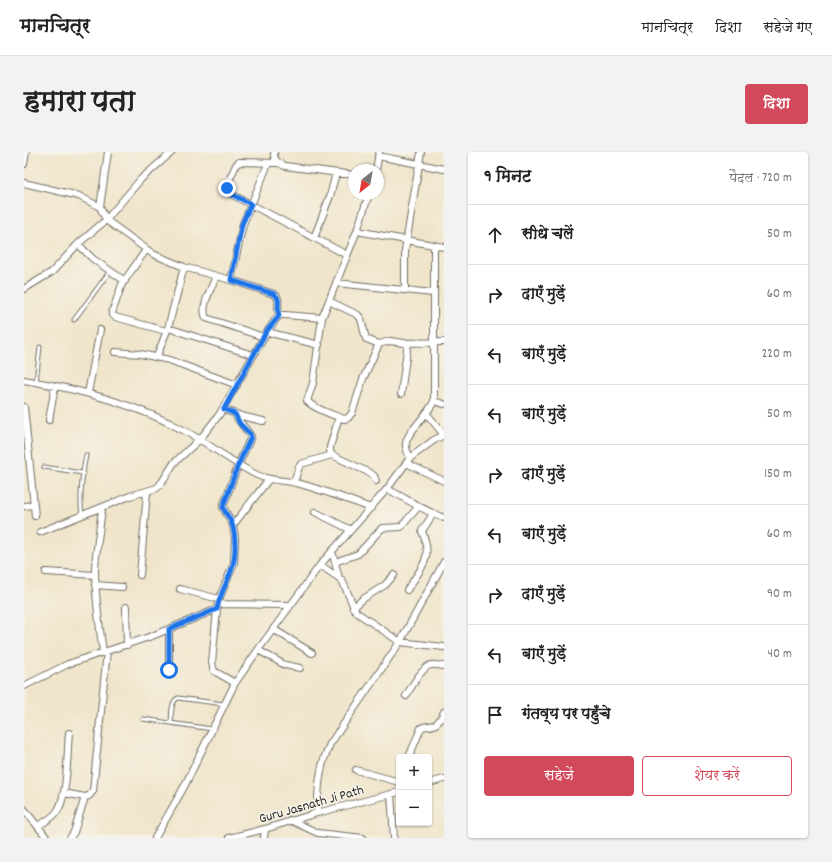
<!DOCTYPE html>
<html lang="hi">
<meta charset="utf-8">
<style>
:root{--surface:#fff;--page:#f2f2f2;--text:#222;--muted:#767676;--line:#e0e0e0;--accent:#d1495b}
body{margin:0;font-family:Dekko,"Playpen Sans Deva",sans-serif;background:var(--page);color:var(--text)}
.controls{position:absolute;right:12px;bottom:12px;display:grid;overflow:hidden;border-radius:4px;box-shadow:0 1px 3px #0004}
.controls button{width:36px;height:36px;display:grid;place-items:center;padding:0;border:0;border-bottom:1px solid var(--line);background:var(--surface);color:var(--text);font:20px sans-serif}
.compass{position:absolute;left:324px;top:12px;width:36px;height:36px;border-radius:50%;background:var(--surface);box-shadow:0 1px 3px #0004;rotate:211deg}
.stop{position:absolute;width:12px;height:12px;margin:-9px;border:3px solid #1a73e8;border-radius:50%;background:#fff}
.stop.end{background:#1a73e8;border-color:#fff;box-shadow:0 1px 4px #0008}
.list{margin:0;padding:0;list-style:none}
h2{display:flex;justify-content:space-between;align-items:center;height:52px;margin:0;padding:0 16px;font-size:17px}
h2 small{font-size:13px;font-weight:400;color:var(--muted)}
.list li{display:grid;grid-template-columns:26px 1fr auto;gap:12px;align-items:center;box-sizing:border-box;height:60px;padding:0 16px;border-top:1px solid var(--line)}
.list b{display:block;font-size:15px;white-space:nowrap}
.list em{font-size:13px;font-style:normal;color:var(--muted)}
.actions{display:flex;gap:8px;padding:12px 16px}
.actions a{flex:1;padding:9px 0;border:1px solid var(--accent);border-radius:4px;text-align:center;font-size:14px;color:var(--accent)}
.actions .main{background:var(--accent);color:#fff}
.icon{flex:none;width:22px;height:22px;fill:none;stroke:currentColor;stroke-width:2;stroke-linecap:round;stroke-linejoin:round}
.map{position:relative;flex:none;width:420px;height:686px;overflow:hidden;border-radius:4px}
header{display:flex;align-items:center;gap:24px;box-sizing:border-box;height:56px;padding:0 20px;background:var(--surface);border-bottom:1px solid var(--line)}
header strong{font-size:19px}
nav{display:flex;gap:22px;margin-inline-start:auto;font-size:14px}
.intro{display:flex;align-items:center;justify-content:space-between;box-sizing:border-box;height:96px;padding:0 24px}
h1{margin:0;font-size:28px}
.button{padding:10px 18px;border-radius:4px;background:var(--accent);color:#fff;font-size:14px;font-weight:700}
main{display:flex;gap:24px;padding:0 24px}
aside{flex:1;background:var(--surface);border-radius:4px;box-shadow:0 1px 3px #0004}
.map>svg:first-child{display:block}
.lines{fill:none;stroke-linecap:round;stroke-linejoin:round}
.lane-casing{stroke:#706c63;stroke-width:5}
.street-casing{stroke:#706c63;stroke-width:8}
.lane{stroke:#fff;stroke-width:3}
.street{stroke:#fff;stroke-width:6}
.route{stroke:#1a73e8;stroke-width:5}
.labels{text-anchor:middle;stroke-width:3;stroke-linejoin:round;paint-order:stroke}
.street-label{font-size:14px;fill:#2b2b2b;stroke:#f7f3e8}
</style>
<header>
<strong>मानचित्र</strong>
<nav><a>मानचित्र</a><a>दिशा</a><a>सहेजे गए</a></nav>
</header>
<div class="intro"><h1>हमारा पता</h1><a class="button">दिशा</a></div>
<main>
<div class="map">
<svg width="420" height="686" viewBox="0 0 420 686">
<rect width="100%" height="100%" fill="#f7f3e8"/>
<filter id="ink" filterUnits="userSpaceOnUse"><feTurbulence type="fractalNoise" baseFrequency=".025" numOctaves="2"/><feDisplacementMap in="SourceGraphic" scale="8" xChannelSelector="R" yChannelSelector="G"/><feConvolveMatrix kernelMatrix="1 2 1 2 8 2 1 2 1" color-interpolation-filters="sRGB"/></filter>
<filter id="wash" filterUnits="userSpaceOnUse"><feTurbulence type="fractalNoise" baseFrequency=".012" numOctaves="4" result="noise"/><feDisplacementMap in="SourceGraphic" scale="16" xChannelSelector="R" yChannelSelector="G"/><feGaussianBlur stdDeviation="0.9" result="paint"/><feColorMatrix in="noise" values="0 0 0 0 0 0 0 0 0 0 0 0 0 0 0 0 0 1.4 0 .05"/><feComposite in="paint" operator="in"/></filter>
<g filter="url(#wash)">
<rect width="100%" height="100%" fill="#f0e5cb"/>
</g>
<g filter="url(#ink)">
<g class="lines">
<defs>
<path id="lane" d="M50 168 86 119
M12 230 16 195
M20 315 58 321
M58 364C55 343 58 323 62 303
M119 567 188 577
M147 571C148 563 146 550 154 546L200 552"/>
<path id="street" d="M84 0 76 55 82 68 129 102 160 115 207 128 250 142C258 147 252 155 255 164
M250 0C249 8 254 11 261 14L330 23
M354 4 420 17
M254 11 215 10 212 13 203 33V36L205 41 323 103
M0 12 2 0
M352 18 355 0
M0 31 55 44 76 55
M345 42 333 79 298 166 289 231 283 249C290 257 310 263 320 267L324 266 328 261 339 227 355 192 366 189 380 191 420 190
M333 79 420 95
M290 86 306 44 312 21
M54 92 69 107 101 129
M122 98 98 132 88 161V163L91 165 142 179
M192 124C188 136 176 154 182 166L240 185
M207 128 219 72 244 12
M312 131 409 141
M0 137 28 120 54 92 82 68 117 27 148 0
M381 138V98L397 0
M305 149 334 163 337 167 342 187 355 192
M144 176 229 203
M243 180 295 193
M91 200 117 202 145 208 213 233
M133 204 144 176 160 115
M0 228C55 237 112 252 161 279 186 292 208 311 233 323 246 329 259 328 272 331 297 337 322 347 347 356
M64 241 76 178
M377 242 384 191
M410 249 420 252
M0 255 11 364
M199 257 217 264 239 269
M403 262 420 283
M315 265 306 295V299L308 303 346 321 350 324 352 329
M25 268 31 234
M386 306C384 301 381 296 382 291 383 280 405 262 410 249V93
M382 311 420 329
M270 330 275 315 277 312 308 303
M363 337C382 346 400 359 420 366
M0 354 10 353
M78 356C76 376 72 397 71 417 71 445 75 472 79 500
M291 360 327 378
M209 373 245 327
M16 380 106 344 133 336 138 330 150 311 176 287 195 263 243 180 252 167 257 163H261L298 166
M308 399 315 426
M311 410 334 402 358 376 377 375 395 354
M296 413 318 428 332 460 376 490 420 495
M22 420 71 423
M116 423 123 340
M71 433 98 435
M156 437 195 447
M383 438C389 428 400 416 402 405 404 396 401 387 398 379L409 362
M194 452 266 453
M102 455 103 493
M329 456 339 447 361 433 370 423
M249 477 288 501
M234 498 261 513 276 516
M145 518V477
M211 531 190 519 188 511 193 457 195 447 210 411 211 386 209 373 199 355 214 313 227 285C224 278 215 271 211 262
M0 534 44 512 128 484 193 457
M382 544C386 537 399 514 407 513 411 512 416 514 420 514
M385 605 397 576C402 573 405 575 410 573 415 571 418 564 420 560
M332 618 375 630
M405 631 420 627
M40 641 61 645 65 644 69 639 83 499
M367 642 370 686
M0 657 23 686
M293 661C295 633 294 618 306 592L376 490 420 410
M266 668 294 681 339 686
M14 674C20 670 27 667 32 661 44 647 43 601 45 581
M46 686 50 680 61 645
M131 686 160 635 211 531 234 498 296 413 363 337 386 306 410 288 420 283
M205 686 241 677 293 661 375 640
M240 686 241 677"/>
</defs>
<!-- lane casing -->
<use href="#lane" class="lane-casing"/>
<!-- street casing -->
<use href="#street" class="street-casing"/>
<!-- lane -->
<use href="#lane" class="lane"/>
<!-- street -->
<use href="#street" class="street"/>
</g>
</g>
<g class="lines" filter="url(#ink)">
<!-- route -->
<path class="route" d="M145 518V477L193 457C196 441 204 430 208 416 212 405 212 383 208 372 206 366 201 361 199 355L214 313 227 285 226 282 216 272 211 262 200 257 242 180 255 164C252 155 258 147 250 142L207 128 218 72 227 52 205 41 203 36"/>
</g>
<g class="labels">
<!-- street labels -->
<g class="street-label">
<text transform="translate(287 651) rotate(-16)" y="5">Guru Jasnath Ji Path</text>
</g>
</g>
</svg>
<div class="controls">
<button>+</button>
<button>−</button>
</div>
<svg class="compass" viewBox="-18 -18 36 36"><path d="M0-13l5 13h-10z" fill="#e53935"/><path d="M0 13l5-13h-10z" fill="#767676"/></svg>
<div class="stop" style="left:145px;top:518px"></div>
<div class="stop end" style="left:203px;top:36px"></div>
</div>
<aside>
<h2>9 मिनट<small>पैदल · 720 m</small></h2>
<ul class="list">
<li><svg class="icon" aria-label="ahead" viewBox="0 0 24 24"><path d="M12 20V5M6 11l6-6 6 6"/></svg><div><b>सीधे चलें</b></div><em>50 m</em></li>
<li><svg class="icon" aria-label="right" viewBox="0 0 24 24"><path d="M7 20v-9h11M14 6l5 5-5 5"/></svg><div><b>दाएँ मुड़ें</b></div><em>60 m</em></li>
<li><svg class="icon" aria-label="left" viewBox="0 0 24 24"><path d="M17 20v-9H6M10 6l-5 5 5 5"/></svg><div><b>बाएँ मुड़ें</b></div><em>220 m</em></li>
<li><svg class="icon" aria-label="left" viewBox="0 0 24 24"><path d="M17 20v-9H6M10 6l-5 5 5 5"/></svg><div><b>बाएँ मुड़ें</b></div><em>50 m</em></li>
<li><svg class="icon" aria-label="right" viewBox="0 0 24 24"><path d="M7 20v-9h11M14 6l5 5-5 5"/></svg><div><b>दाएँ मुड़ें</b></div><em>150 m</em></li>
<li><svg class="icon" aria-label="left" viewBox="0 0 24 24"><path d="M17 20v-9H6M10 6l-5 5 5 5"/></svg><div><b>बाएँ मुड़ें</b></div><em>60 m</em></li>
<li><svg class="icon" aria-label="right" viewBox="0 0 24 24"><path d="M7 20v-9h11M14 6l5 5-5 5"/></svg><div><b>दाएँ मुड़ें</b></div><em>90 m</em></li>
<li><svg class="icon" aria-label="left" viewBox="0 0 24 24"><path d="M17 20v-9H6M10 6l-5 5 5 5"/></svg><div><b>बाएँ मुड़ें</b></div><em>40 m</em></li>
<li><svg class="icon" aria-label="arrive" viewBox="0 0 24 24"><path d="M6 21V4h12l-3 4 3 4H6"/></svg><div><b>गंतव्य पर पहुँचे</b></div></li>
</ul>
<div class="actions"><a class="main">सहेजें</a><a>शेयर करें</a></div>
</aside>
</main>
